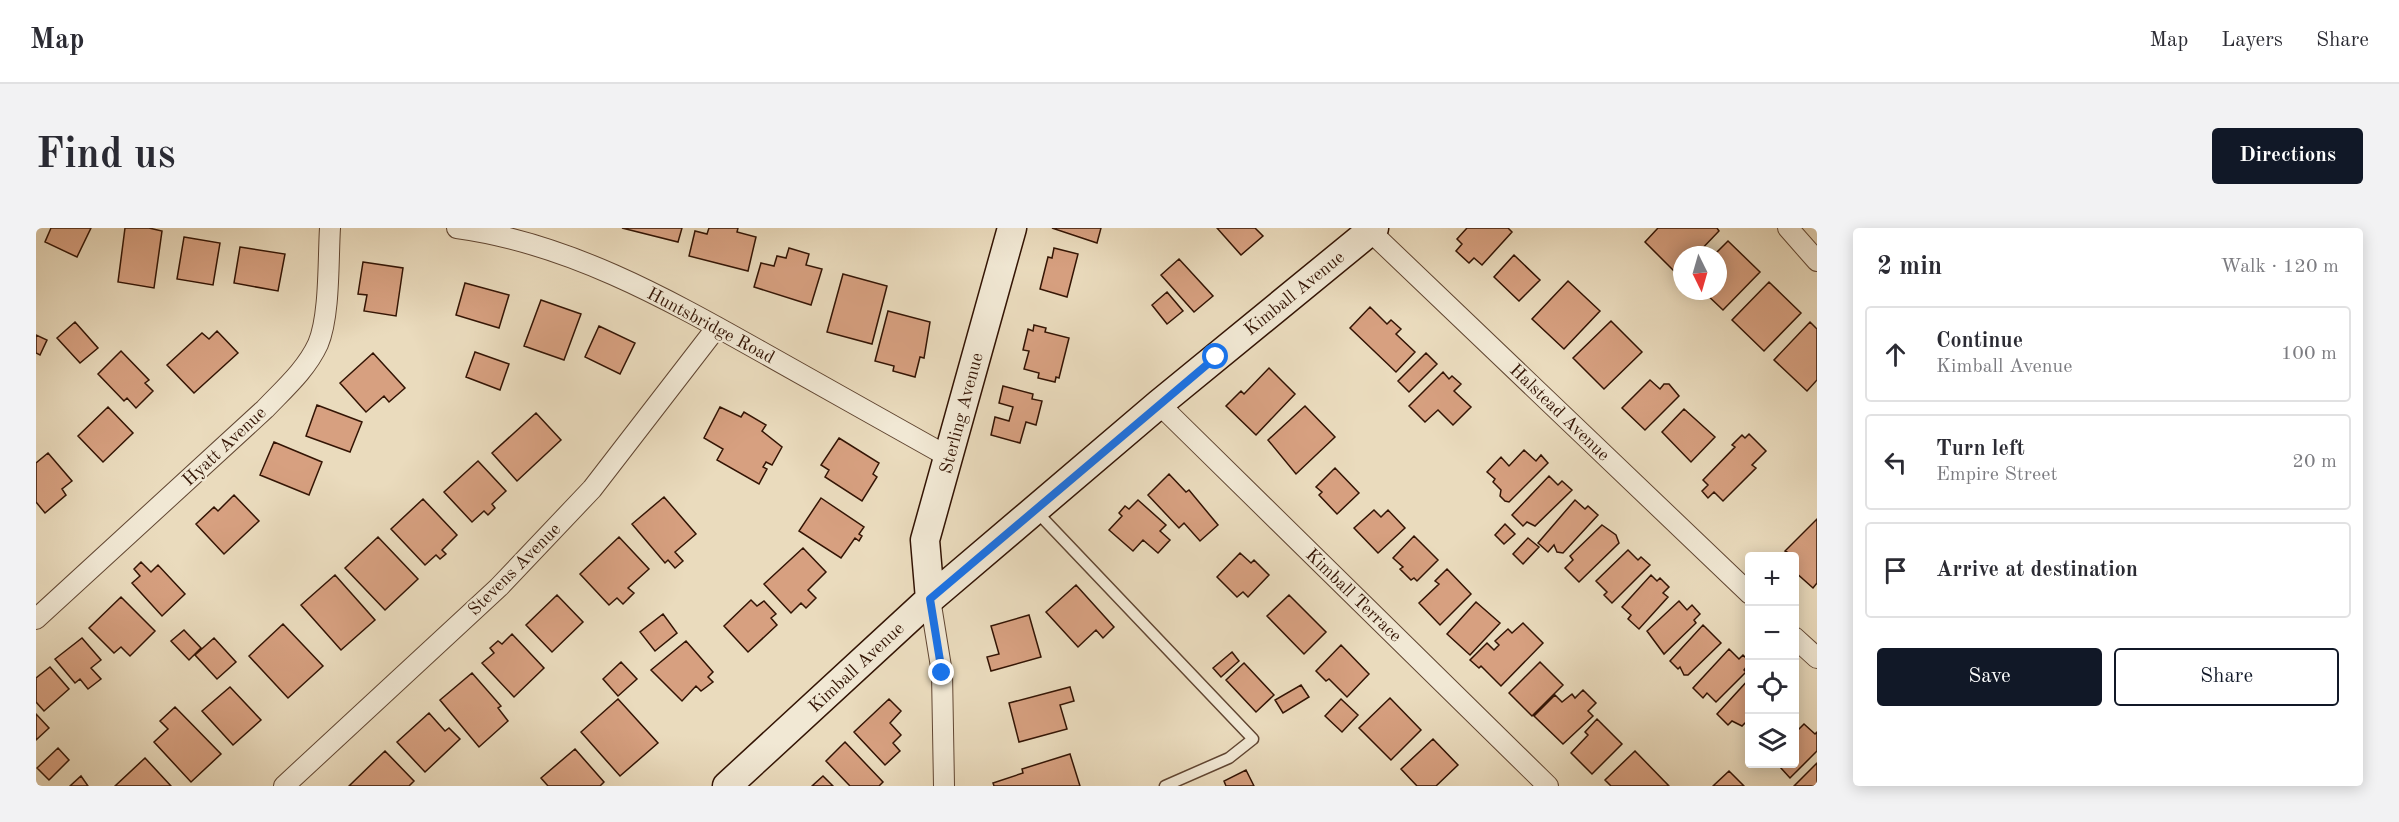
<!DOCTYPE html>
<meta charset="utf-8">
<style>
:root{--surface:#fff;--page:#f2f2f3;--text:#2b2b33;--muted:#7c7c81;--line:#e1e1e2;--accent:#111827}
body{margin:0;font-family:"Old Standard TT",serif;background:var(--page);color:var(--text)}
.controls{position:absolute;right:18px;bottom:18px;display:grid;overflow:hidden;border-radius:6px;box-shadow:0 3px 15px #0003}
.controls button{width:54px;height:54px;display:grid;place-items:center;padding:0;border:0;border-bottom:2px solid var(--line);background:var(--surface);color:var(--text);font:30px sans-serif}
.compass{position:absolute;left:1637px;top:18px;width:54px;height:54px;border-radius:50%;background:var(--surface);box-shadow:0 3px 15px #0003;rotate:175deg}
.stop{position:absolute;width:18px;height:18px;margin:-14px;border:4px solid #1a73e8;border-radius:50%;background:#fff}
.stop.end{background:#1a73e8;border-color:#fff;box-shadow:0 2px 6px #0008}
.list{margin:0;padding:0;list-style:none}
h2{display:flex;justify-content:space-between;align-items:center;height:78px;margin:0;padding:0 24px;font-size:26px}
h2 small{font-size:20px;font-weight:400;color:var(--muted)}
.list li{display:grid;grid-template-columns:39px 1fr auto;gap:18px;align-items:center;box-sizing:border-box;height:96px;margin:0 12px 12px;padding:0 12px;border:2px solid var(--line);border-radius:6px}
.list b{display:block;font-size:22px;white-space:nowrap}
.list p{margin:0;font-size:20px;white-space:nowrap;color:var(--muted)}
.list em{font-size:20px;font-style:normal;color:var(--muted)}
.actions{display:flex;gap:12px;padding:18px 24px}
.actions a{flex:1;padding:14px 0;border:2px solid var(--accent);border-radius:6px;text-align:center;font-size:21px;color:var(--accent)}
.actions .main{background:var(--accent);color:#fff}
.icon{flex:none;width:33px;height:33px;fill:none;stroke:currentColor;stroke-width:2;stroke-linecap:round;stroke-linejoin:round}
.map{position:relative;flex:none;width:1781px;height:558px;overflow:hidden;border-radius:6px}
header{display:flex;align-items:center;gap:36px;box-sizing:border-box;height:84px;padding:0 30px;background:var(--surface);border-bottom:2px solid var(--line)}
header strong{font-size:28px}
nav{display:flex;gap:33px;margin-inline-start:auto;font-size:21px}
.intro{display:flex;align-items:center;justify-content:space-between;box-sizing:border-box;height:144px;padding:0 36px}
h1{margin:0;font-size:42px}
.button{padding:15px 27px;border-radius:6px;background:var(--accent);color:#fff;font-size:21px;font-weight:700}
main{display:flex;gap:36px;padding:0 36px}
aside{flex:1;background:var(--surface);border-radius:6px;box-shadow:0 3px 15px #0003}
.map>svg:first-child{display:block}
.building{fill:#d7a080;stroke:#331404;stroke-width:1.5}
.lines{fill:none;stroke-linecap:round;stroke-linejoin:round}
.lane-casing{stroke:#614632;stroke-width:13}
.street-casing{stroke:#614632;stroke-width:22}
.secondary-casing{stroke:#331404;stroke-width:31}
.lane{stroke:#f1e8d4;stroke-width:10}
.street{stroke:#f1e8d4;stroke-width:20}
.secondary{stroke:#f1e8d4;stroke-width:28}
.route{stroke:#1a73e8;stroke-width:8}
.labels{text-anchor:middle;stroke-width:4.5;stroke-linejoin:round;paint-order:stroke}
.street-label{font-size:18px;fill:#331404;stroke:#f1e8d4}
</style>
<header>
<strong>Map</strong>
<nav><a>Map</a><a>Layers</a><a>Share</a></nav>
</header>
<div class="intro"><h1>Find us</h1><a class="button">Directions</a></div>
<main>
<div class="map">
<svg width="1781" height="558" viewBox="0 0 1781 558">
<rect width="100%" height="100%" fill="#eadbbd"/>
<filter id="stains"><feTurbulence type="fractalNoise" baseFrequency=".00333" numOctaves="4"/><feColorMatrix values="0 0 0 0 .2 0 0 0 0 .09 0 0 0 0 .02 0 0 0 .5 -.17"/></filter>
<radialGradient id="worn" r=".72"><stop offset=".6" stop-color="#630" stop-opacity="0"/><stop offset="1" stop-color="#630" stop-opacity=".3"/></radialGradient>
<!-- building -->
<path class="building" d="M15 0H55L41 29 9 14Z
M89 0H113L126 3 118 60 82 54Z
M586 0H646L642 14Z
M673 0H702L701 4 720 9 712 43 653 28 659 3 671 6Z
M1016 0H1065L1061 15Z
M1181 0H1219L1227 8 1205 27Z
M1431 0H1472L1476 4 1446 37 1438 30 1433 35 1420 23 1426 16 1421 11Z
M1622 0H1681L1683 3 1660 27H1646V41L1641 46 1609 14Z
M148 9 184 15 177 57 141 51Z
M1692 13 1724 44 1687 82 1667 63H1682V27H1678Z
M204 19 249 26 242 63 198 55Z
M753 20 773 26 770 37 786 41 775 77 718 59 725 35 738 38 741 28 750 30Z
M1018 20 1042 26 1031 69 1004 61 1012 29 1016 30Z
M1478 27 1504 52 1483 73 1458 49Z
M1143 31 1177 68 1158 84 1125 47Z
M327 34 367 40 360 88 328 83 331 67 322 66Z
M807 46 851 58 836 116 791 104Z
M1532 53 1564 83 1528 121 1496 91Z
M1733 54 1765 85 1728 123 1696 92Z
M429 55 473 67 463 100 420 87Z
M1131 64 1147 83 1131 96 1116 77Z
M505 72 545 86 528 132 488 118Z
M1334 79 1351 96 1355 92 1365 101 1360 106 1379 124 1360 144 1314 100Z
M852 83 894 94 888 130 884 129 879 149 857 143 858 138 839 133Z
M1575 93 1606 124 1568 161 1537 130Z
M39 94 62 120 44 135 21 110Z
M1774 94 1781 101V152L1771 163 1738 132Z
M998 97 1010 100 1009 104 1033 110 1023 150 1020 149 1019 154 1002 150 1003 145 988 141 993 123 987 122 992 101 997 103Z
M563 98 599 115 584 146 549 129Z
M181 103 202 125 158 165 131 137 166 105 173 111Z
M0 107 11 112 4 127 0 125Z
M85 123 113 152 109 155 117 163 100 180 91 170 88 173 62 146Z
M439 124 473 136 464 162 430 149Z
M337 125 369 160 353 174 348 168 330 184 304 155Z
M1390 125 1401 136 1373 164 1362 153Z
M1233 140 1259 166 1220 207 1190 178 1205 163 1208 166Z
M1407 144 1413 151 1416 148 1425 156 1418 163 1435 179 1417 197 1402 182 1389 194 1373 178Z
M1614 152 1624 161 1628 156H1633L1643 168 1609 202 1586 180Z
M967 158 997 166 996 171 1006 173 1000 197 990 194 984 215 955 207 959 189 973 193 977 179 963 175Z
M281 177 326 194 314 224 270 208Z
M1269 178 1299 209 1260 246 1232 212Z
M72 179 97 205 67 234 42 208Z
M684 179 705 189 708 184 730 197 726 203 746 219 736 237 730 234 727 239 731 241 723 256 681 232 687 221 668 210Z
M1648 181 1679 209 1655 234 1626 204Z
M500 185 525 212 481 253 456 225Z
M1713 206 1730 223 1716 237 1720 240 1687 273 1678 264 1672 270 1666 263 1672 257 1667 252 1699 219 1696 217 1706 207 1709 210Z
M803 210 843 235 837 246 841 249 826 273 789 249 793 242 785 237Z
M238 214 286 234 273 267 224 247Z
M1488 222 1500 233 1505 227 1512 235 1473 274 1469 273 1464 268 1465 262 1457 254 1459 251 1451 244 1465 229 1473 238Z
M12 225 36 253 26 261 30 267 9 285 0 274V235Z
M442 233 470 263 456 276 459 280 452 287 448 283 436 294 408 264Z
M1299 240 1323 265 1301 286 1283 267 1286 264 1280 259Z
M1133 246 1150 264 1153 262 1182 297 1164 313 1148 295 1143 300 1112 267Z
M1513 248 1522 257 1526 253 1536 262 1499 298 1491 294 1487 298 1476 287Z
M198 267 223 293 188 326 160 296 178 279 182 283Z
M628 269 660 306 639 324 647 333 639 340 632 332 629 335 596 296Z
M785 270 828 299 823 306 826 308 823 313 819 310 805 330 763 303Z
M387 271 421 307 406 322 410 326 404 331 400 327 389 337 355 301Z
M1102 272 1130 297 1124 303 1134 312 1122 325 1107 312 1097 323 1073 302 1086 288 1083 285 1089 278 1093 281Z
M1539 272 1549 281 1552 278 1562 287 1527 325 1521 324 1518 317 1512 324 1502 315Z
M1338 282 1345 289 1352 282 1369 300 1342 325 1318 300Z
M1781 291V355L1777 360 1758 343 1761 334 1758 328 1749 323Z
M1469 296 1479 306 1468 316 1459 307Z
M1566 297 1580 307 1583 315 1543 354 1529 340 1537 332 1534 328Z
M1378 308 1402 332 1381 353 1378 350 1375 352 1364 341 1367 339 1357 330Z
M342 309 382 351 349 382 309 340Z
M583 309 613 341 592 360 598 365 587 376 581 370 573 377 544 346Z
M1492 310 1503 319 1487 336 1477 326Z
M767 320 790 344 772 362 780 370 770 380 765 375 755 385 728 356Z
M1592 322 1602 332 1605 329 1614 337 1576 375 1568 367 1571 364 1560 353Z
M1204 325 1215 335 1218 332 1233 347 1212 369 1207 364 1201 369 1181 349Z
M105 334 115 344 122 337 149 366 126 388 96 355 104 348 98 341Z
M1411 341 1435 366 1404 397 1383 375 1403 356 1399 353Z
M299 347 339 392 305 422 265 377Z
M1615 347 1621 353 1624 350 1633 359 1627 365 1632 369 1603 401 1592 391 1595 387 1586 379Z
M1040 357 1078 399 1067 410 1060 402 1042 419 1010 384Z
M521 367 547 394 516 424 490 397Z
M1253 367 1290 404 1268 426 1231 388Z
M85 369 119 403 94 428 85 419 78 425 53 400Z
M715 372 721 378 728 373 740 386 735 390 741 397 712 424 688 398Z
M1643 373 1651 382 1656 377 1664 386 1658 392 1660 395 1628 426 1611 403Z
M1440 374 1464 395 1434 427 1411 406Z
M627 386 641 405 619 423 604 404Z
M993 387 1005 429 955 443 951 429 963 426 955 398Z
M1487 395 1507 415 1465 458 1445 438 1443 440 1434 432 1451 415 1458 422 1463 417 1459 413 1472 401 1476 405Z
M247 396 287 438 252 470 213 428Z
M1667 397 1685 415 1652 447H1648L1644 439 1642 441 1634 433Z
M148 402 165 420 153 432 135 413Z
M476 406 508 440 478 469 446 435 458 425 454 420 462 413 466 416Z
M46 410 65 432 55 440 65 451 52 461 44 451 39 455 19 431Z
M178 410 200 434 181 451 159 427Z
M650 413 677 444 672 449 677 454 665 463 660 458 646 473 615 442Z
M1305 417 1333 446 1311 469 1293 451 1290 453 1280 443Z
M1693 421 1703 431 1707 427 1714 434 1708 442 1710 444 1680 474 1671 465 1667 470 1657 460Z
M1196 424 1203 433 1185 449 1177 440Z
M585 434 601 451 582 468 567 451Z
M1504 434 1527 457 1496 488 1473 465Z
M1208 435 1238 467 1220 484 1190 452Z
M14 439 33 461 8 483 0 474V450Z
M436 445 465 478 462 480 472 493 443 519 404 472Z
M1714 450V490L1706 498 1696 493 1692 497 1681 486Z
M1265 457 1273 469 1247 485 1239 472Z
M194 459 225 492 197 517 166 483Z
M1034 459 1038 473 1024 477 1031 501 983 514 973 475Z
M1547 462 1560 475 1552 483 1557 488 1527 516 1498 488 1519 467 1526 474 1536 466 1539 470Z
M1354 470 1385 502 1355 532 1323 500Z
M582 471 622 515 584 548 545 504Z
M853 471 865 483 854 495 865 507 857 515 864 523 849 537 818 504Z
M1305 471 1322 487 1306 504 1289 488Z
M139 479 185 526 155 554 118 514 132 501 124 493Z
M393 485 409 503 413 500 424 511 389 544 361 514Z
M0 486 13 500 0 512Z
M1561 491 1586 516 1556 546 1535 525 1552 507 1549 504Z
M1768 496 1779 506 1781 504V523L1754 550 1744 539 1747 536H1758V506Z
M1397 511 1422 537 1400 558H1381L1365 541Z
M809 514 847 554 843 558H814L790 533Z
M22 520 33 532 13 552 1 540Z
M539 521 568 554 564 558H512L505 550Z
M349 523 378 553 373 558H313Z
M1599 523 1633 558H1575L1569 552Z
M1034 526 1044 558H958L957 555 987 545 986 541Z
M109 530 135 558H79Z
M1781 535V558H1758Z
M1210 542 1218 558H1190L1188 553Z
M1693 543 1708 558H1677Z
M45 548 52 558H34Z
M787 548 797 558H776Z"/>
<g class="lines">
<defs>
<path id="lane" d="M999 282 1217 511 1193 530 1129 558"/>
<path id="street" d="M421 0C531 15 628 69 724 123 783 156 843 190 902 223L915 226
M1752 0 1781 33
M1334 3 1714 366
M1123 176 1512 558
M894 371 906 445 908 558
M0 391 229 181C248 161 270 142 282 116 294 88 292 32 294 0
M1758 409 1781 430
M248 558 463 359 556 261 681 99"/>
<path id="secondary" d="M894 371 889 312 976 0
M691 558 894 371 1123 176 1338 0"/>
</defs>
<!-- lane casing -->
<use href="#lane" class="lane-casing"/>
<!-- street casing -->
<use href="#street" class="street-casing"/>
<!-- secondary casing -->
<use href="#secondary" class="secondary-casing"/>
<!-- lane -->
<use href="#lane" class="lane"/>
<!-- street -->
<use href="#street" class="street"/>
<!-- secondary -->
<use href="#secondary" class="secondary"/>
</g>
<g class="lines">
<!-- route -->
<path class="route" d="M906 445 894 371 1180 129"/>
</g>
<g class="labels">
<!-- street labels -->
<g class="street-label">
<text transform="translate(1258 65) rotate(-39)" y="6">Kimball Avenue</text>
<text transform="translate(675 97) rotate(28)" y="6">Huntsbridge Road</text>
<text transform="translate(1524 184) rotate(44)" y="6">Halstead Avenue</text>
<text transform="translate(925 185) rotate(-75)" y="6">Sterling Avenue</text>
<text transform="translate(188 218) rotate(-43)" y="6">Hyatt Avenue</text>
<text transform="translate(478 341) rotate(-45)" y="6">Stevens Avenue</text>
<text transform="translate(1318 367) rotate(44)" y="6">Kimball Terrace</text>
<text transform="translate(820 439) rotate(-43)" y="6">Kimball Avenue</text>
</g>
</g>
<rect width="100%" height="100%" filter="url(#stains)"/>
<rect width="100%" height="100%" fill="url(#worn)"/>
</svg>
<div class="controls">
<button>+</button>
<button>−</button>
<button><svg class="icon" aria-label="locate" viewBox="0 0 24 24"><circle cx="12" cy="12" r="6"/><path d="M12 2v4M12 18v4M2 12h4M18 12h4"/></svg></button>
<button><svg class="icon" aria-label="layers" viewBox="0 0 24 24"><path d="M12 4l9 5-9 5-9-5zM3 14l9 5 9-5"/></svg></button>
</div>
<svg class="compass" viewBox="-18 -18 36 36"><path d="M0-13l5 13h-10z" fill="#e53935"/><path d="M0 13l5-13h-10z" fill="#7c7c81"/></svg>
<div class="stop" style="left:1180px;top:129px"></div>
<div class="stop end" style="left:906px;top:445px"></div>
</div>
<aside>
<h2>2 min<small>Walk · 120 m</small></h2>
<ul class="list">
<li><svg class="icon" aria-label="ahead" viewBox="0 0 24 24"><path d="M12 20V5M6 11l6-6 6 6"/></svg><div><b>Continue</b><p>Kimball Avenue</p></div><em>100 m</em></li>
<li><svg class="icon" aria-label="left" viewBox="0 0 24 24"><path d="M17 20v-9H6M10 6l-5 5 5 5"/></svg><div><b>Turn left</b><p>Empire Street</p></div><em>20 m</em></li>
<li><svg class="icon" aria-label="arrive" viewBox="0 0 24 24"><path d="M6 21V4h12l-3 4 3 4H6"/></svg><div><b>Arrive at destination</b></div></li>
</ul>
<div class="actions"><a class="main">Save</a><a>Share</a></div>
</aside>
</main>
